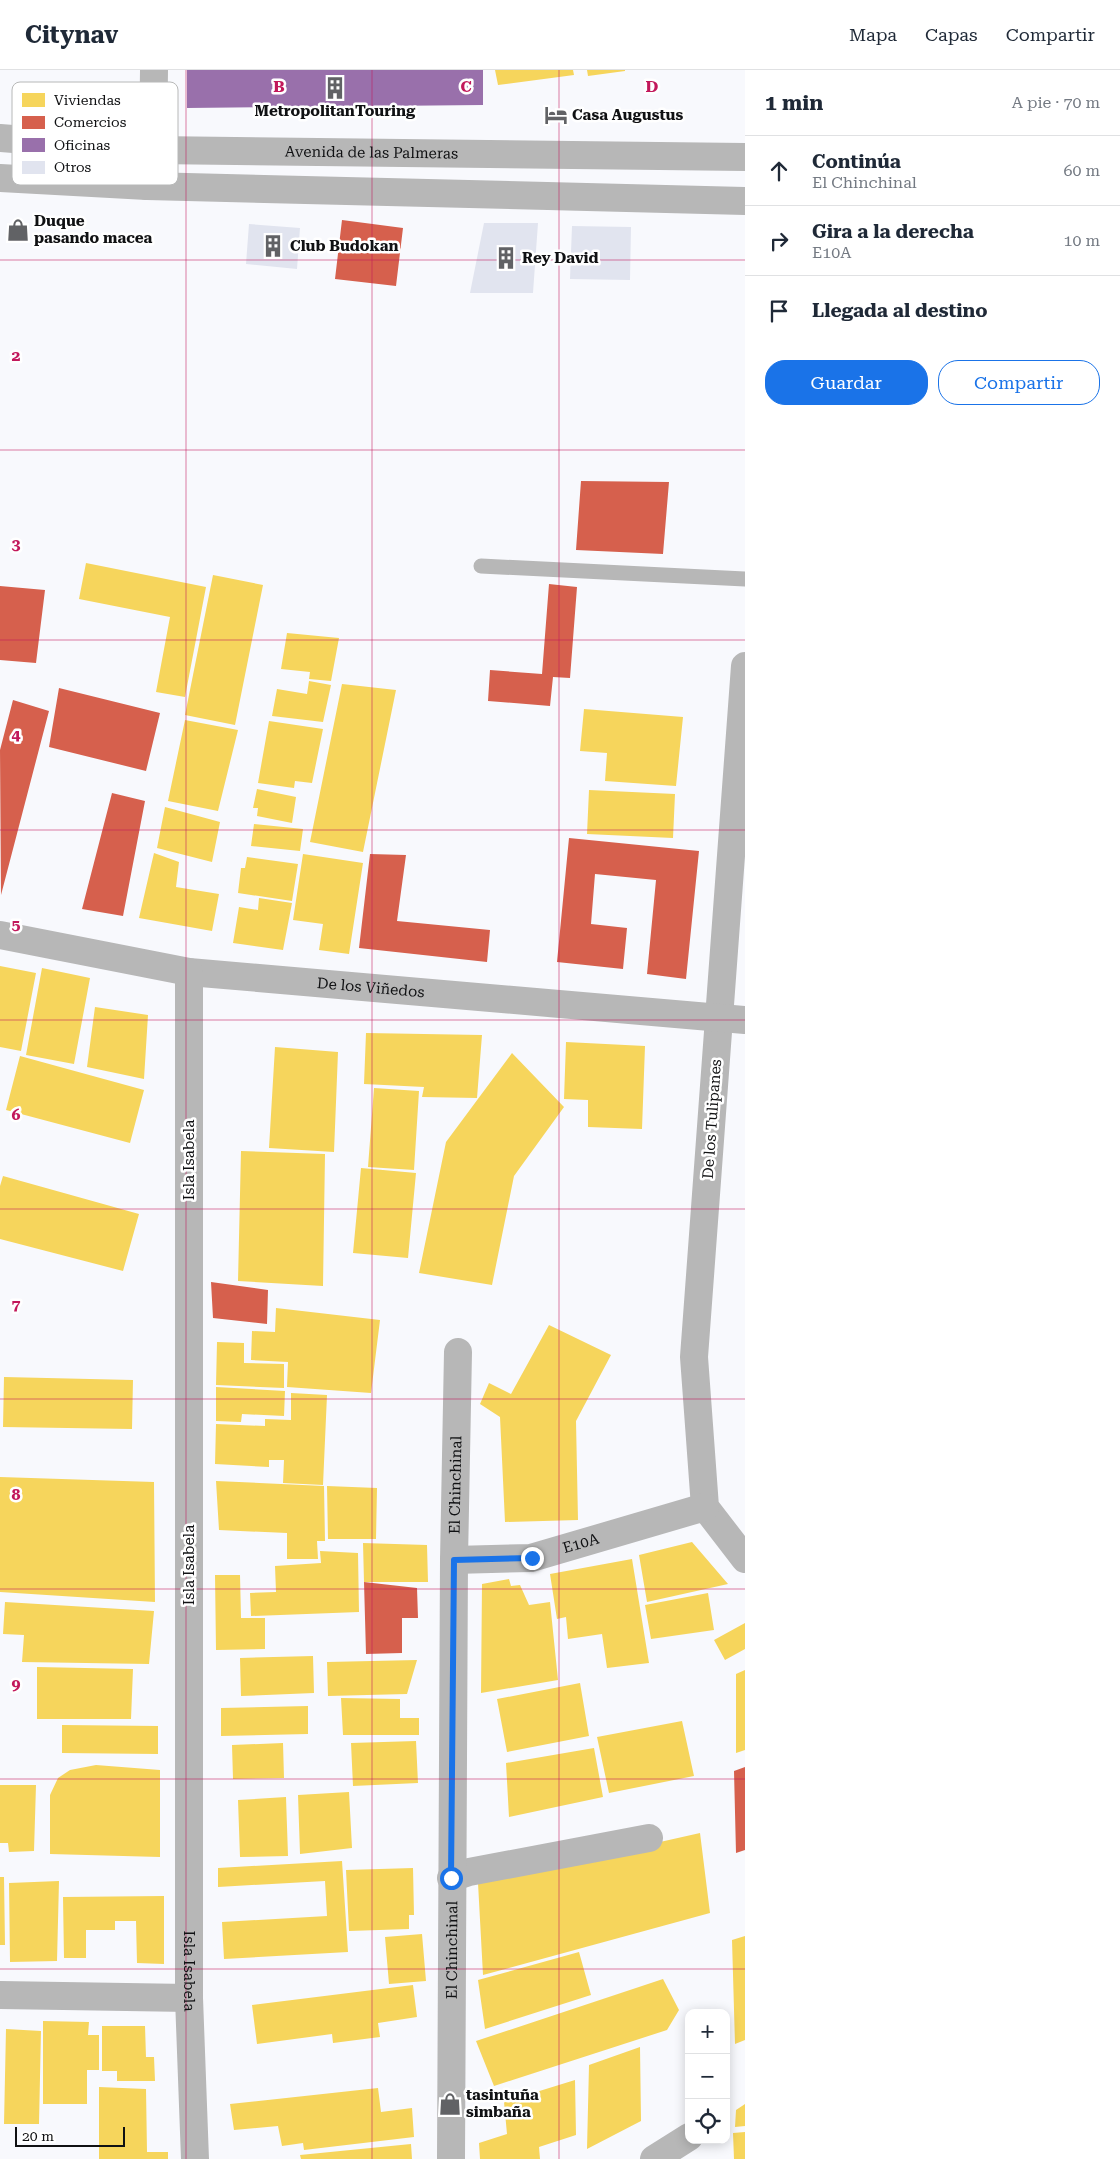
<!DOCTYPE html>
<html lang="es">
<meta charset="utf-8">
<style>
:root{--surface:#fff;--page:#f2f2f3;--text:#1f2937;--muted:#747a83;--line:#e0e1e3;--accent:#1a73e8}
body{margin:0;font-family:"Roboto Serif",serif;background:var(--page);color:var(--text)}
.controls{position:absolute;right:15px;bottom:15px;display:grid;overflow:hidden;border-radius:10px;box-shadow:0 2px 12px #0003}
.controls button{width:45px;height:45px;display:grid;place-items:center;padding:0;border:0;border-bottom:1px solid var(--line);background:var(--surface);color:var(--text);font:25px sans-serif}
.scale{position:absolute;left:15px;bottom:12px;width:110px;box-sizing:border-box;padding-left:5px;border:2px solid #101113;border-top:0;font-size:14px;line-height:18px;white-space:nowrap;color:#101113;-webkit-text-stroke:4px #fff;paint-order:stroke}
.stop{position:absolute;width:15px;height:15px;margin:-11px;border:4px solid #1a73e8;border-radius:50%;background:#fff}
.stop.end{background:#1a73e8;border-color:#fff;box-shadow:0 1px 5px #0008}
.list{margin:0;padding:0;list-style:none}
h2{display:flex;justify-content:space-between;align-items:center;height:65px;margin:0;padding:0 20px;font-size:21px}
h2 small{font-size:16px;font-weight:400;color:var(--muted)}
.list li{display:grid;grid-template-columns:32px 1fr auto;gap:15px;align-items:center;box-sizing:border-box;height:70px;padding:0 20px;border-top:1px solid var(--line)}
.list b{display:block;font-size:19px;white-space:nowrap}
.list p{margin:0;font-size:16px;white-space:nowrap;color:var(--muted)}
.list em{font-size:16px;font-style:normal;color:var(--muted)}
.actions{display:flex;gap:10px;padding:15px 20px}
.actions a{flex:1;padding:11px 0;border:1px solid var(--accent);border-radius:20px;text-align:center;font-size:18px;color:var(--accent)}
.actions .main{background:var(--accent);color:#fff}
.icon{flex:none;width:28px;height:28px;fill:none;stroke:currentColor;stroke-width:2;stroke-linecap:round;stroke-linejoin:round}
.map{position:relative;flex:none;width:745px;height:2089px;overflow:hidden}
header{display:flex;align-items:center;gap:30px;box-sizing:border-box;height:70px;padding:0 25px;background:var(--surface);border-bottom:1px solid var(--line)}
header strong{font-size:24px}
nav{display:flex;gap:28px;margin-inline-start:auto;font-size:18px}
main{display:flex}
aside{flex:1;background:var(--surface)}
.map>svg:first-child{display:block}
.homes{fill:#f6d55c}
.shops{fill:#d6604d}
.offices{fill:#9970ab}
.building{fill:#e1e4ef}
.lines{fill:none;stroke-linecap:round;stroke-linejoin:round}
.service{stroke:#b7b7b7;stroke-width:15}
.minor{stroke:#b7b7b7;stroke-width:28}
.tertiary{stroke:#b7b7b7;stroke-width:28}
.route{stroke:#1a73e8;stroke-width:6}
.grid{fill:none;stroke:#c2185b;stroke-width:1;stroke-opacity:0.55}
.labels{text-anchor:middle;stroke-width:5;stroke-linejoin:round;paint-order:stroke}
.poi-label{font-size:15px;font-weight:bold;fill:#101113;stroke:#fff;text-anchor:start}
.street-label{font-size:15px;fill:#101113;stroke:#fff}
.key{fill:#fff;stroke:#b7b8b8;stroke-width:1}
.key-label{font-size:14px;fill:#101113}
.grid-label{font-size:16px;text-anchor:middle;font-weight:bold;fill:#c2185b;stroke:#fff;stroke-width:5;stroke-linejoin:round;paint-order:stroke}
</style>
<header>
<strong>Citynav</strong>
<nav><a>Mapa</a><a>Capas</a><a>Compartir</a></nav>
</header>
<main>
<div class="map">
<svg width="745" height="2089" viewBox="0 0 745 2089">
<rect width="100%" height="100%" fill="#f8f9fd"/>
<!-- homes -->
<path class="homes" d="M495 0H573L574 5 498 15Z
M587 0H625V1L588 6Z
M86 493 206 517 185 627 156 622 170 547 79 529Z
M213 505 263 515 235 655 185 645Z
M287 563 339 568 331 611 309 609 310 602 281 599Z
M309 611 331 615 323 652 272 646 277 619 307 624Z
M342 614 396 620 363 782 310 772Z
M584 639 683 647 676 716 605 711 607 683 580 681Z
M185 650 238 660 218 741 168 731Z
M269 651 323 659 312 713 295 711 294 718 258 713Z
M257 719 296 727 292 753 257 746 258 738H253Z
M589 720 675 724 673 768 587 764Z
M165 737 220 752 212 792 157 778Z
M254 754 303 759 300 781 251 776Z
M154 783 179 792 176 817 219 824 212 861 139 848Z
M303 784 363 793 349 884 319 880 323 854 293 850Z
M247 787 298 794 292 831 238 823 241 798H245Z
M259 828 292 833 283 880 233 873 239 837 258 840Z
M0 896 36 903 21 981 0 977Z
M42 898 90 908 74 994 26 985Z
M95 937 148 945 144 1009 87 997Z
M366 963 482 965 477 1028 422 1027 424 1017 364 1014Z
M566 972 645 976 642 1059 588 1057V1030L564 1029Z
M275 977 338 982 334 1082 269 1078Z
M512 983 564 1037 514 1106 492 1215 419 1203 446 1072Z
M20 986 144 1020 130 1073 6 1040Z
M374 1018 419 1021 414 1100 368 1097Z
M241 1081 325 1084 323 1216 238 1211Z
M361 1098 416 1103 408 1188 353 1183Z
M3 1106 139 1144 123 1201 0 1169V1116Z
M276 1238 380 1250 371 1323 287 1317 288 1292 251 1290 252 1261 275 1262Z
M549 1255 611 1285 576 1351 578 1450 505 1452 500 1347 480 1334 489 1313 511 1324Z
M217 1272 244 1273V1293L284 1294V1318L216 1315Z
M4 1307 133 1310 132 1359 3 1357Z
M216 1317 285 1321 284 1346 242 1344 241 1352 216 1351Z
M291 1323 327 1325 323 1415 283 1413 284 1390H269V1397L215 1394 216 1354 265 1356V1349L291 1350Z
M0 1407 154 1412 155 1532 0 1522Z
M216 1411 324 1416 325 1471H317L318 1489H287V1463L219 1460Z
M327 1416 377 1418 376 1469H328Z
M692 1472 728 1514 647 1532 639 1485Z
M363 1473 427 1475 428 1512H364Z
M320 1481 358 1483 359 1542 251 1546 250 1523 276 1522 275 1496 321 1493Z
M632 1489 649 1593 607 1598 602 1564 568 1569 566 1547 557 1549 550 1504Z
M215 1505H240L241 1548H265V1579L216 1580Z
M509 1509 511 1516 520 1515 529 1535 550 1532 558 1610 481 1623 482 1514Z
M708 1523 714 1560 651 1569 645 1535Z
M5 1532 154 1541 149 1594 22 1592 24 1565 3 1564Z
M745 1553V1579L725 1590 714 1570Z
M313 1586 314 1623 241 1626 240 1588Z
M417 1590 407 1624 328 1626 327 1592Z
M37 1597 133 1599 131 1649H37Z
M745 1600V1680L736 1683V1604Z
M580 1613 589 1666 507 1682 497 1629Z
M341 1628 400 1629V1648H419V1665H343Z
M308 1636V1664L221 1666V1638Z
M682 1651 694 1706 609 1723 597 1667Z
M62 1655 158 1656V1684L62 1683Z
M416 1671 418 1713 353 1716 351 1673Z
M283 1673 284 1708 233 1709 232 1675Z
M594 1678 603 1727 509 1747 506 1693Z
M96 1695 160 1700V1787L50 1784V1725L58 1708 70 1700Z
M0 1715H36L34 1781 9 1782 8 1773H0Z
M349 1722 352 1778 300 1784 298 1725Z
M286 1727 288 1786 240 1787 238 1730Z
M700 1763 710 1843 483 1905 478 1813Z
M342 1791 348 1882 224 1889 222 1852 327 1846 325 1811 218 1817V1798Z
M413 1798 414 1845H409V1859L349 1861 346 1800Z
M0 1807H4L5 1875H0Z
M59 1811 57 1891 10 1892 9 1813Z
M164 1826V1894L137 1893 136 1851H115V1860H86V1888H64L63 1827Z
M422 1864 426 1911 389 1914 385 1867Z
M745 1866V1970L735 1974 732 1870Z
M579 1882 591 1925 485 1959 478 1910Z
M663 1909 679 1940 667 1960 494 2016 476 1971Z
M413 1915 417 1947 378 1953 380 1967 333 1973 332 1964 257 1974 252 1935Z
M43 1951 89 1952 88 1965H99V2000H87V2034H43Z
M102 1956H145L146 1987H154L155 2011H117V2001H102Z
M6 1959 41 1961 39 2054H4Z
M640 1977 641 2051 587 2079 589 1995Z
M575 2010 576 2065 539 2077 540 2089H480L479 2073 507 2064 504 2032Z
M99 2017 146 2019 147 2082H168V2089H99Z
M378 2018 381 2042 412 2038 414 2067 304 2080 303 2073 282 2076 278 2056 234 2060 230 2034Z
M745 2034V2056L735 2057 736 2040Z
M745 2062V2089H734L733 2063Z
M411 2074 412 2089H301L300 2085Z"/>
<!-- shops -->
<path class="shops" d="M342 150 403 158 396 216 335 209Z
M581 411 669 412 663 484 576 480Z
M549 514 577 517 570 608 553 607 550 636 488 631 490 600 542 604Z
M0 516 45 520 36 593 0 590Z
M59 618 160 643 146 701 49 677Z
M13 630 49 641 1 825 0 680Z
M112 723 145 731 123 846 82 839Z
M569 768 699 781 686 909 647 904 656 810 595 804 591 854 627 858 623 899 557 892Z
M370 784 406 785 397 851 490 860 487 892 359 878Z
M211 1212 268 1220 267 1254 213 1248Z
M364 1512 417 1518 418 1548H402V1583L366 1584Z
M745 1697V1780L736 1783 734 1701Z"/>
<!-- offices -->
<path class="offices" d="M187 0H483V35L187 38Z"/>
<!-- building -->
<path class="building" d="M484 153H538L533 223H470Z
M249 154 300 158 297 199 246 194Z
M572 156 631 157 630 210 570 209Z"/>
<g class="lines">
<!-- service -->
<path class="service" d="M481 496 745 509"/>
<!-- minor -->
<g class="minor">
<path d="M147 116 153 80 154 0"/>
<path d="M745 596 694 1287 705 1437 745 1489"/>
<path id="s1" d="M0 865 189 902 745 950"/>
<path id="s2" d="M189 902V1928L195 2089"/>
<path id="s3" d="M454 1490 531 1488 705 1437"/>
<path d="M451 1808 469 1802 649 1768"/>
<path d="M0 1925 189 1928"/>
<path id="s4" d="M451 2089 454 1490 458 1282"/>
<path d="M654 2089 689 2067"/>
</g>
<!-- tertiary -->
<g class="tertiary">
<path id="s5" d="M0 68 153 80 745 87"/>
<path d="M0 108 147 116 745 131"/>
</g>
</g>
<g class="lines">
<!-- route -->
<path class="route" d="M451 1808 454 1490 532 1488"/>
</g>
<!-- grid -->
<path class="grid" d="M186 0V2089M372 0V2089M559 0V2089M0 190H745M0 380H745M0 570H745M0 760H745M0 950H745M0 1139H745M0 1329H745M0 1519H745M0 1709H745M0 1899H745"/>
<!-- icons -->
<defs>
<symbol id="building-bare" viewBox="-9 -9 18 18"><path d="M-4-6H4V6H1V3H-1V6H-4ZM-2.5-4.3h1.7v1.8h-1.7ZM.8-4.3h1.7v1.8H.8ZM-2.5-1h1.7V.8h-1.7ZM.8-1h1.7V.8H.8Z" fill="#616265" stroke="#fff" stroke-width="2.5" paint-order="stroke"/></symbol>
<symbol id="hotel-bare" viewBox="-9 -9 18 18"><path d="M-6-4.5h1.5V1H6V5H4.5V3h-9V5H-6ZM-4 0a1.8 1.8 0 1 1 3.6 0ZM.5 0V-2.5h3Q6-2.5 6 0Z" fill="#616265" stroke="#fff" stroke-width="2.5" paint-order="stroke"/></symbol>
<symbol id="shop-bare" viewBox="-9 -9 18 18"><path d="M-5-2.5h2.3a2.7 3.5 0 0 1 5.4 0H5L5.5 6h-11ZM-1.5-2.5h3a1.5 2.3 0 0 0-3 0Z" fill="#616265" stroke="#fff" stroke-width="2.5" paint-order="stroke"/></symbol>
</defs>
<g fill-rule="evenodd">
<use href="#building-bare" x="319" y="2" width="32" height="32"/>
<use href="#hotel-bare" x="540" y="29" width="32" height="32"/>
<use href="#shop-bare" x="2" y="144" width="32" height="32"/>
<use href="#building-bare" x="257" y="160" width="32" height="32"/>
<use href="#building-bare" x="490" y="172" width="32" height="32"/>
<use href="#shop-bare" x="434" y="2018" width="32" height="32"/>
</g>
<g class="labels">
<!-- poi labels -->
<g class="poi-label">
<text x="335" y="46" text-anchor="middle">MetropolitanTouring</text>
<text x="572" y="50">Casa Augustus</text>
<text x="34" y="156">Duque<tspan x="34" dy="17">pasando macea</tspan></text>
<text x="290" y="181">Club Budokan</text>
<text x="522" y="193">Rey David</text>
<text x="466" y="2030">tasintuña<tspan x="466" dy="17">simbaña</tspan></text>
</g>
<!-- street labels -->
<g class="street-label">
<text dy="5" stroke="none"><textPath href="#s5" startOffset="372">Avenida de las Palmeras</textPath></text>
<text dy="5" stroke="none"><textPath href="#s1" startOffset="375">De los Viñedos</textPath></text>
<text transform="translate(712 1049) rotate(-86)" y="5">De los Tulipanes</text>
<text transform="translate(189 1090) rotate(-90)" y="5">Isla Isabela</text>
<text dy="5" stroke="none"><textPath href="#s4" startOffset="674">El Chinchinal</textPath></text>
<text dy="5" stroke="none"><textPath href="#s3" startOffset="129">E10A</textPath></text>
<text transform="translate(189 1495) rotate(-90)" y="5">Isla Isabela</text>
<text dy="5" stroke="none"><textPath href="#s4" startOffset="209">El Chinchinal</textPath></text>
<text dy="5" stroke="none"><textPath href="#s2" startOffset="999">Isla Isabela</textPath></text>
</g>
</g>
<!-- legend -->
<rect x="12" y="12" width="166" height="103" rx="8" class="key"/>
<rect x="22" y="23" width="23" height="14" fill="#f6d55c"/>
<rect x="22" y="46" width="23" height="13" fill="#d6604d"/>
<rect x="22" y="68" width="23" height="14" fill="#9970ab"/>
<rect x="22" y="91" width="23" height="13" fill="#e1e4ef"/>
<g class="key-label">
<text x="54" y="35">Viviendas</text>
<text x="54" y="57">Comercios</text>
<text x="54" y="80">Oficinas</text>
<text x="54" y="102">Otros</text>
</g>
<g class="grid-label">
<text x="279" y="22">B</text>
<text x="466" y="22">C</text>
<text x="652" y="22">D</text>
<text x="16" y="291">2</text>
<text x="16" y="480">3</text>
<text x="16" y="670">4</text>
<text x="16" y="860">5</text>
<text x="16" y="1050">6</text>
<text x="16" y="1240">7</text>
<text x="16" y="1430">8</text>
<text x="16" y="1620">9</text>
</g>
</svg>
<div class="controls">
<button>+</button>
<button>−</button>
<button><svg class="icon" aria-label="locate" viewBox="0 0 24 24"><circle cx="12" cy="12" r="6"/><path d="M12 2v4M12 18v4M2 12h4M18 12h4"/></svg></button>
</div>
<div class="scale">20 m</div>
<div class="stop" style="left:451px;top:1808px"></div>
<div class="stop end" style="left:532px;top:1488px"></div>
</div>
<aside>
<h2>1 min<small>A pie · 70 m</small></h2>
<ul class="list">
<li><svg class="icon" aria-label="ahead" viewBox="0 0 24 24"><path d="M12 20V5M6 11l6-6 6 6"/></svg><div><b>Continúa</b><p>El Chinchinal</p></div><em>60 m</em></li>
<li><svg class="icon" aria-label="right" viewBox="0 0 24 24"><path d="M7 20v-9h11M14 6l5 5-5 5"/></svg><div><b>Gira a la derecha</b><p>E10A</p></div><em>10 m</em></li>
<li><svg class="icon" aria-label="arrive" viewBox="0 0 24 24"><path d="M6 21V4h12l-3 4 3 4H6"/></svg><div><b>Llegada al destino</b></div></li>
</ul>
<div class="actions"><a class="main">Guardar</a><a>Compartir</a></div>
</aside>
</main>
